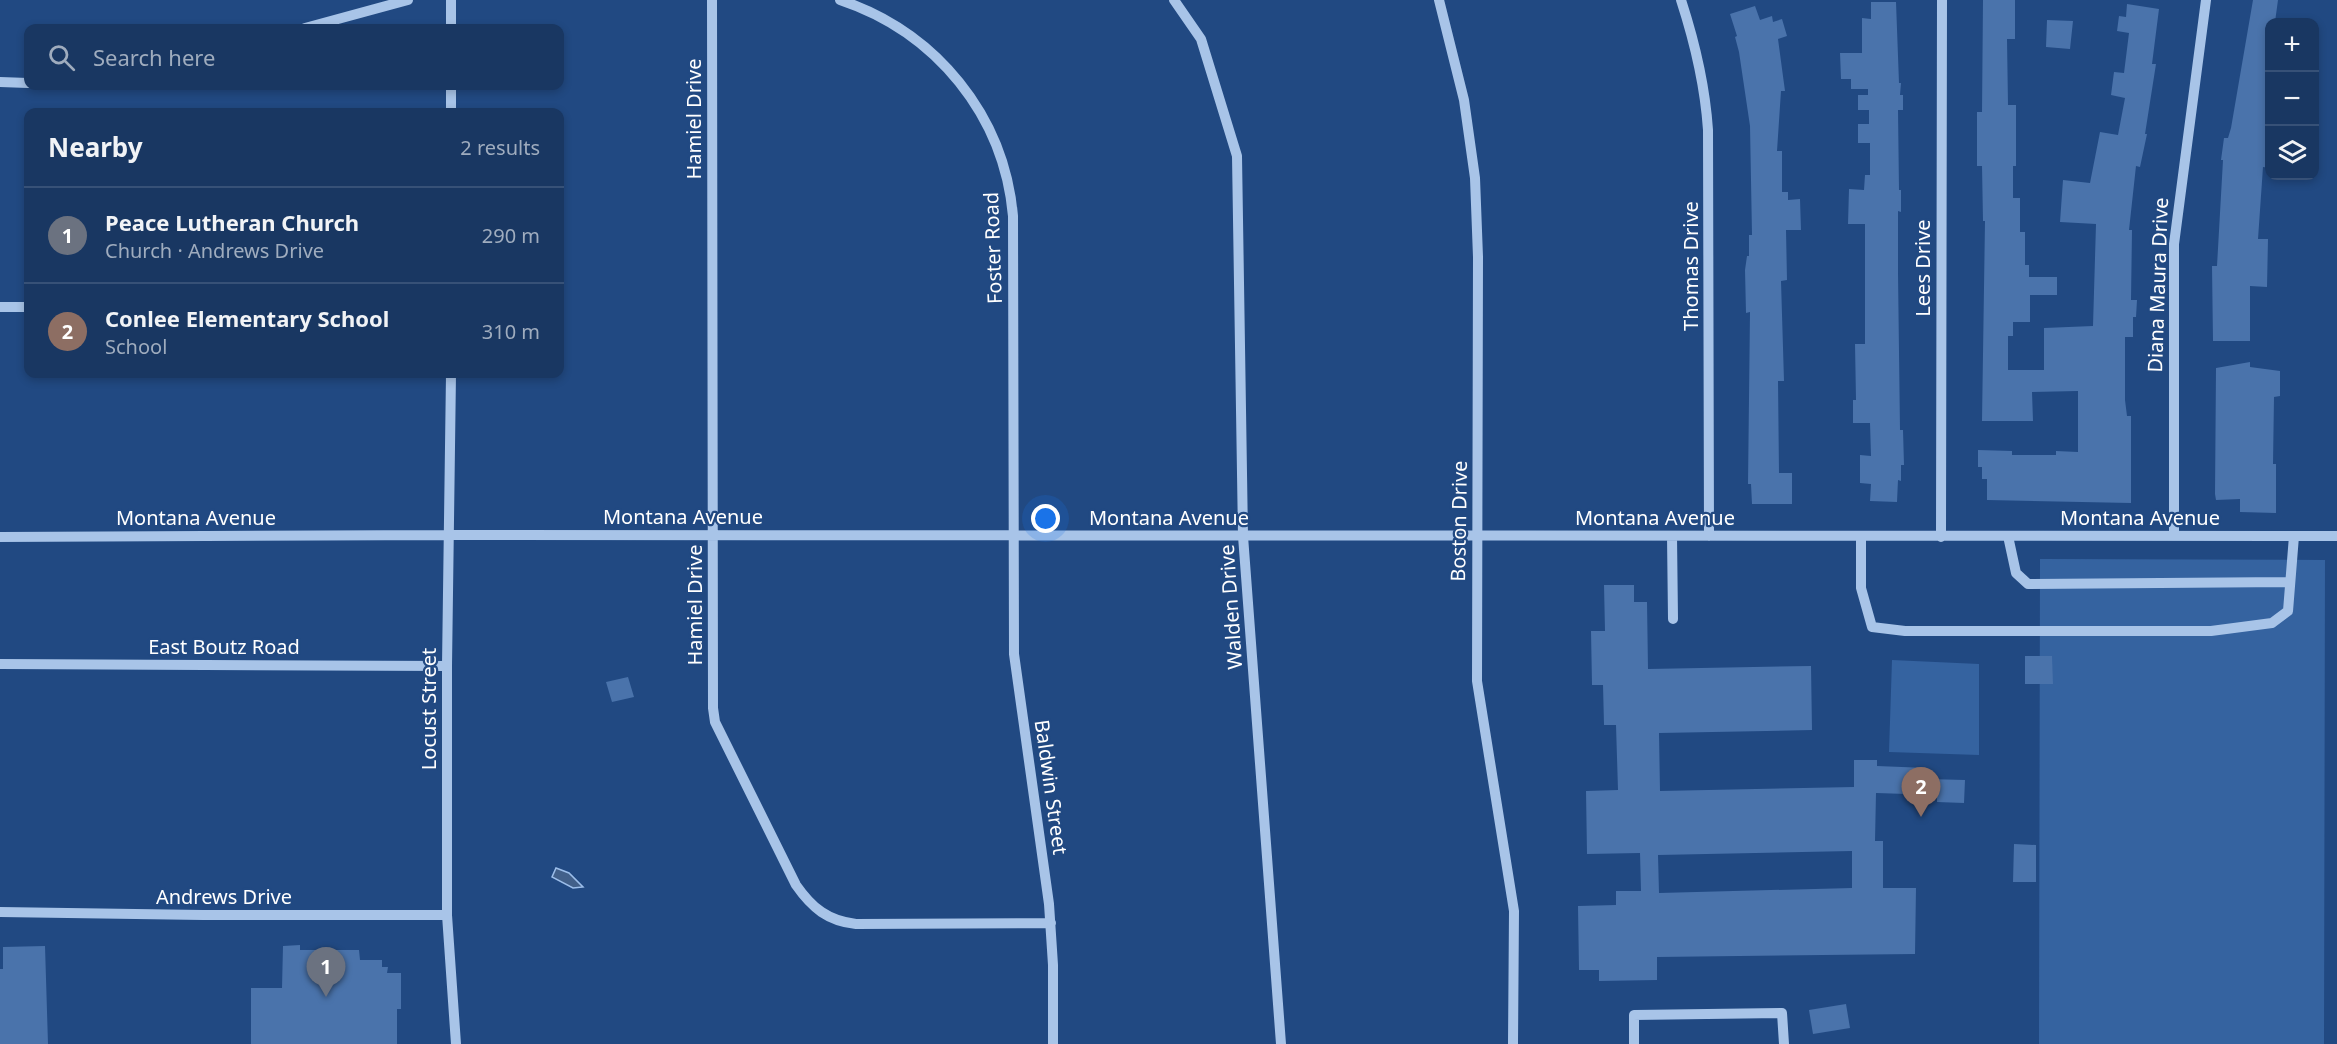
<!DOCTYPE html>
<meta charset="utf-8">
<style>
:root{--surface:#193762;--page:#26426b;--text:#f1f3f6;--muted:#9facbe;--line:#375177;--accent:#ea580c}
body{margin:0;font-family:"Noto Sans",sans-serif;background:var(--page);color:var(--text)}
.controls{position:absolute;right:18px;top:18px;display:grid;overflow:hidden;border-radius:12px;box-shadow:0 3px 9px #0003}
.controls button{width:54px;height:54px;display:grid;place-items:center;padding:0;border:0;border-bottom:2px solid var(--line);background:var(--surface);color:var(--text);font:30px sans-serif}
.you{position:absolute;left:1046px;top:519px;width:21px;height:21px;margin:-15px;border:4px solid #fff;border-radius:50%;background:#1a73e8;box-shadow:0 0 0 9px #1a73e833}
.badge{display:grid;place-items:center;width:39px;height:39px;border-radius:50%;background:var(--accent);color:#fff;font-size:20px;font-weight:700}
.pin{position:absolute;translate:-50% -50px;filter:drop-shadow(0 2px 3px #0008)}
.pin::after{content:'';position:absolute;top:32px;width:21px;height:18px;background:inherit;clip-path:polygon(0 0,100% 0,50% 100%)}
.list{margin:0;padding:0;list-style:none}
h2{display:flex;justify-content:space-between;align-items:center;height:78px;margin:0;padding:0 24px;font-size:26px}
h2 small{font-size:20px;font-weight:400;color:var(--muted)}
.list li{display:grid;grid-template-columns:39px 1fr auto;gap:18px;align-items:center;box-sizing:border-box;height:96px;padding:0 24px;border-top:2px solid var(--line)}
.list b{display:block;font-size:22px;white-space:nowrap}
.list p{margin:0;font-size:20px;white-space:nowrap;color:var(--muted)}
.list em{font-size:20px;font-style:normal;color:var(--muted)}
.icon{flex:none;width:33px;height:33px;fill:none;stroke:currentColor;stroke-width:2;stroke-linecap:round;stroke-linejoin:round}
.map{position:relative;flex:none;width:2337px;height:1044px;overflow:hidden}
.search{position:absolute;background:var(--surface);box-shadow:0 3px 9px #0003;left:24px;top:24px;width:540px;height:66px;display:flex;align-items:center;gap:15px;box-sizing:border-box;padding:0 21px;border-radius:12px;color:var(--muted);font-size:22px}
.panel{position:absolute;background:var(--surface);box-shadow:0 3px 9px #0003;left:24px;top:108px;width:540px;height:270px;border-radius:12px}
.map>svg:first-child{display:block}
.green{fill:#3563a0}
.water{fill:#42608a;stroke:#9cbeea;stroke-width:1.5}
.building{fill:#4a73ab;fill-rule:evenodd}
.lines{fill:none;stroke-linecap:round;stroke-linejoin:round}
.minor{stroke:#a8c4e8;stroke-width:10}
.labels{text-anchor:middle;stroke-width:4.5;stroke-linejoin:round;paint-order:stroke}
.street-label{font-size:20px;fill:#fff;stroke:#214982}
</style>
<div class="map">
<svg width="2337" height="1044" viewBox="0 0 2337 1044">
<rect width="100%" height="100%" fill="#214982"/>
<!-- green -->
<path class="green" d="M2040 559 2325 560 2324 1044H2039Z
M1892 660 1979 664V755L1889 752Z"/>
<!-- water -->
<path class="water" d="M556 868 569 873 583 887 573 888 552 877Z"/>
<!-- building -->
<path class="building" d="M1983 0H2015V39H2007L2008 105H2016V166H2013V198H2020V232H2025V265H2029V277H2057V295H2030V322H2013V336H2008V370H2044V328L2093 326 2096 224 2060 222 2063 180 2090 183 2100 132 2118 135 2125 98 2111 95 2114 72 2124 73 2129 33 2117 31 2119 16 2126 17 2127 4 2159 9 2152 64H2156L2145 134H2147L2140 167 2136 166 2129 230H2132L2131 300H2137L2136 317H2133V337H2125V400L2127 416H2131V503L1987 500V479H1982V467H1978V450L2012 451V455H2056V451L2078 452V391L2032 392 2033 421H1982L1985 221H1983L1982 166H1977V112H1982Z
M2253 0H2278L2275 22H2270V168L2263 167 2258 239H2268L2267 287 2250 286V341H2213L2212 266H2217L2223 160H2221L2224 138H2228L2231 128Z
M1871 2H1896L1899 83H1901L1900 95H1903V110H1898L1899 190H1901V212L1898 211V273L1900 430H1903L1904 465H1901V481L1898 480 1897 502 1870 501 1871 484 1860 483V455L1871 456 1870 423H1853V400H1856L1855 344H1865V224H1848L1849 189 1864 190 1865 175H1870V143H1858V124H1869V110H1858V95H1868V89H1851V79H1841L1840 53H1862V18L1871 19Z
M1755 6 1760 20 1772 16 1773 22 1782 19 1787 36 1778 39 1785 91H1781L1777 151H1782V192H1788V200L1800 199 1801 230H1786L1787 280 1781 281 1784 381H1778L1779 473H1792V504H1752L1751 484H1748L1750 312 1746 313 1745 270 1747 256H1749V235H1752L1750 126 1739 52 1735 37 1737 36 1730 14Z
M2047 20 2073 21 2070 49 2046 47Z
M2250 362V367L2280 371V396L2274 397 2273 464H2276V513L2240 512V499L2216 500 2215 494 2216 368Z
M1604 585H1634V602H1647L1648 669 1811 666 1812 730 1659 733 1660 791 1854 787V760H1877V766L1927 768V779L1965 780 1964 803 1937 802V795L1876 793 1875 841H1883V888H1916L1915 954 1657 957V980L1599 981V970H1579L1578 906 1616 905V891H1641L1640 853 1587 854 1586 791 1618 790 1616 725H1604L1603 685H1592L1591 631H1605ZM1852 851V888L1659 893 1658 855Z
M2025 656H2052L2053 684H2025Z
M628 677 634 697 612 702 606 682Z
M2014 844 2036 845V882H2013Z
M300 945V950H359L360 960H382V967H388L387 973H401V1009H397V1044H251V988H282L283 946Z
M45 946 48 1044H0V969H3V947Z
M1846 1004 1850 1028 1813 1034 1809 1010Z"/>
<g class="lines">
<!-- minor -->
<path class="minor" d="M451 0V28
M712 0 713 708 715 722 796 885C812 908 828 921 856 924L1051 923
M840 0C936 32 1004 115 1013 216L1014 654 1049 904 1053 965V1044
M1174 0 1201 39 1237 156 1243 536 1281 1044
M1439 0 1464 100 1475 178 1478 257 1477 681 1514 911 1513 1044
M1681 0C1695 43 1705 85 1708 130L1709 536
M305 28 408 0
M0 82 28 83
M451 86V112
M0 307H28
M451 374 447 666V915L456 1044
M1672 536 1673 619
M1861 536V588L1872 627 1905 631H2211L2272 623 2288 611 2294 536
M2008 536 2016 573 2028 584 2289 582
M2174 536V244L2206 0
M0 537 450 535 2337 536
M1941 537 1942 0
M0 664 447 666
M0 912 203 915H447
M1634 1044V1015L1782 1013 1784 1044"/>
</g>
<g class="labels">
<!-- street labels -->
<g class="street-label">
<text transform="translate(694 119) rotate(-90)" y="7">Hamiel Drive</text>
<text transform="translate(993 248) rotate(-92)" y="7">Foster Road</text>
<text transform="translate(1691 266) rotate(-90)" y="7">Thomas Drive</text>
<text transform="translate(1923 268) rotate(-90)" y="7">Lees Drive</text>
<text transform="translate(2158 285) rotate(-88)" y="7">Diana Maura Drive</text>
<text x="683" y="524">Montana Avenue</text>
<text x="196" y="525">Montana Avenue</text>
<text x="1169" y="525">Montana Avenue</text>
<text x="1655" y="525">Montana Avenue</text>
<text x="2140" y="525">Montana Avenue</text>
<text transform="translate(1459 521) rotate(-89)" y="7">Boston Drive</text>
<text transform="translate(695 605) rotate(-90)" y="7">Hamiel Drive</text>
<text transform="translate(1231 607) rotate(-94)" y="7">Walden Drive</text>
<text x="224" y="654">East Boutz Road</text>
<text transform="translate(429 709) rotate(-90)" y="7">Locust Street</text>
<text transform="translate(1051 787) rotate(82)" y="7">Baldwin Street</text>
<text x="224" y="904">Andrews Drive</text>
</g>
</g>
</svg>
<div class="controls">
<button>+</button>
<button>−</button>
<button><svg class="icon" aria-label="layers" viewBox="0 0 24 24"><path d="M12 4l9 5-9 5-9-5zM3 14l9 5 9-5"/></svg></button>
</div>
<div class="you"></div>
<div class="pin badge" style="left:326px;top:997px;background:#6b7280">1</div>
<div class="pin badge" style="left:1921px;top:817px;background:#8d6e63">2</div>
<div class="search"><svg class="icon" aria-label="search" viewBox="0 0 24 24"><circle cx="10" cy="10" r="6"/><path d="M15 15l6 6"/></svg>Search here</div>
<section class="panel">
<h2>Nearby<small>2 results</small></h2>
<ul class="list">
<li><span class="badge" style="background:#6b7280">1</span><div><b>Peace Lutheran Church</b><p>Church · Andrews Drive</p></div><em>290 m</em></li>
<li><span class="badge" style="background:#8d6e63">2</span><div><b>Conlee Elementary School</b><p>School</p></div><em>310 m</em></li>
</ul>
</section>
</div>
